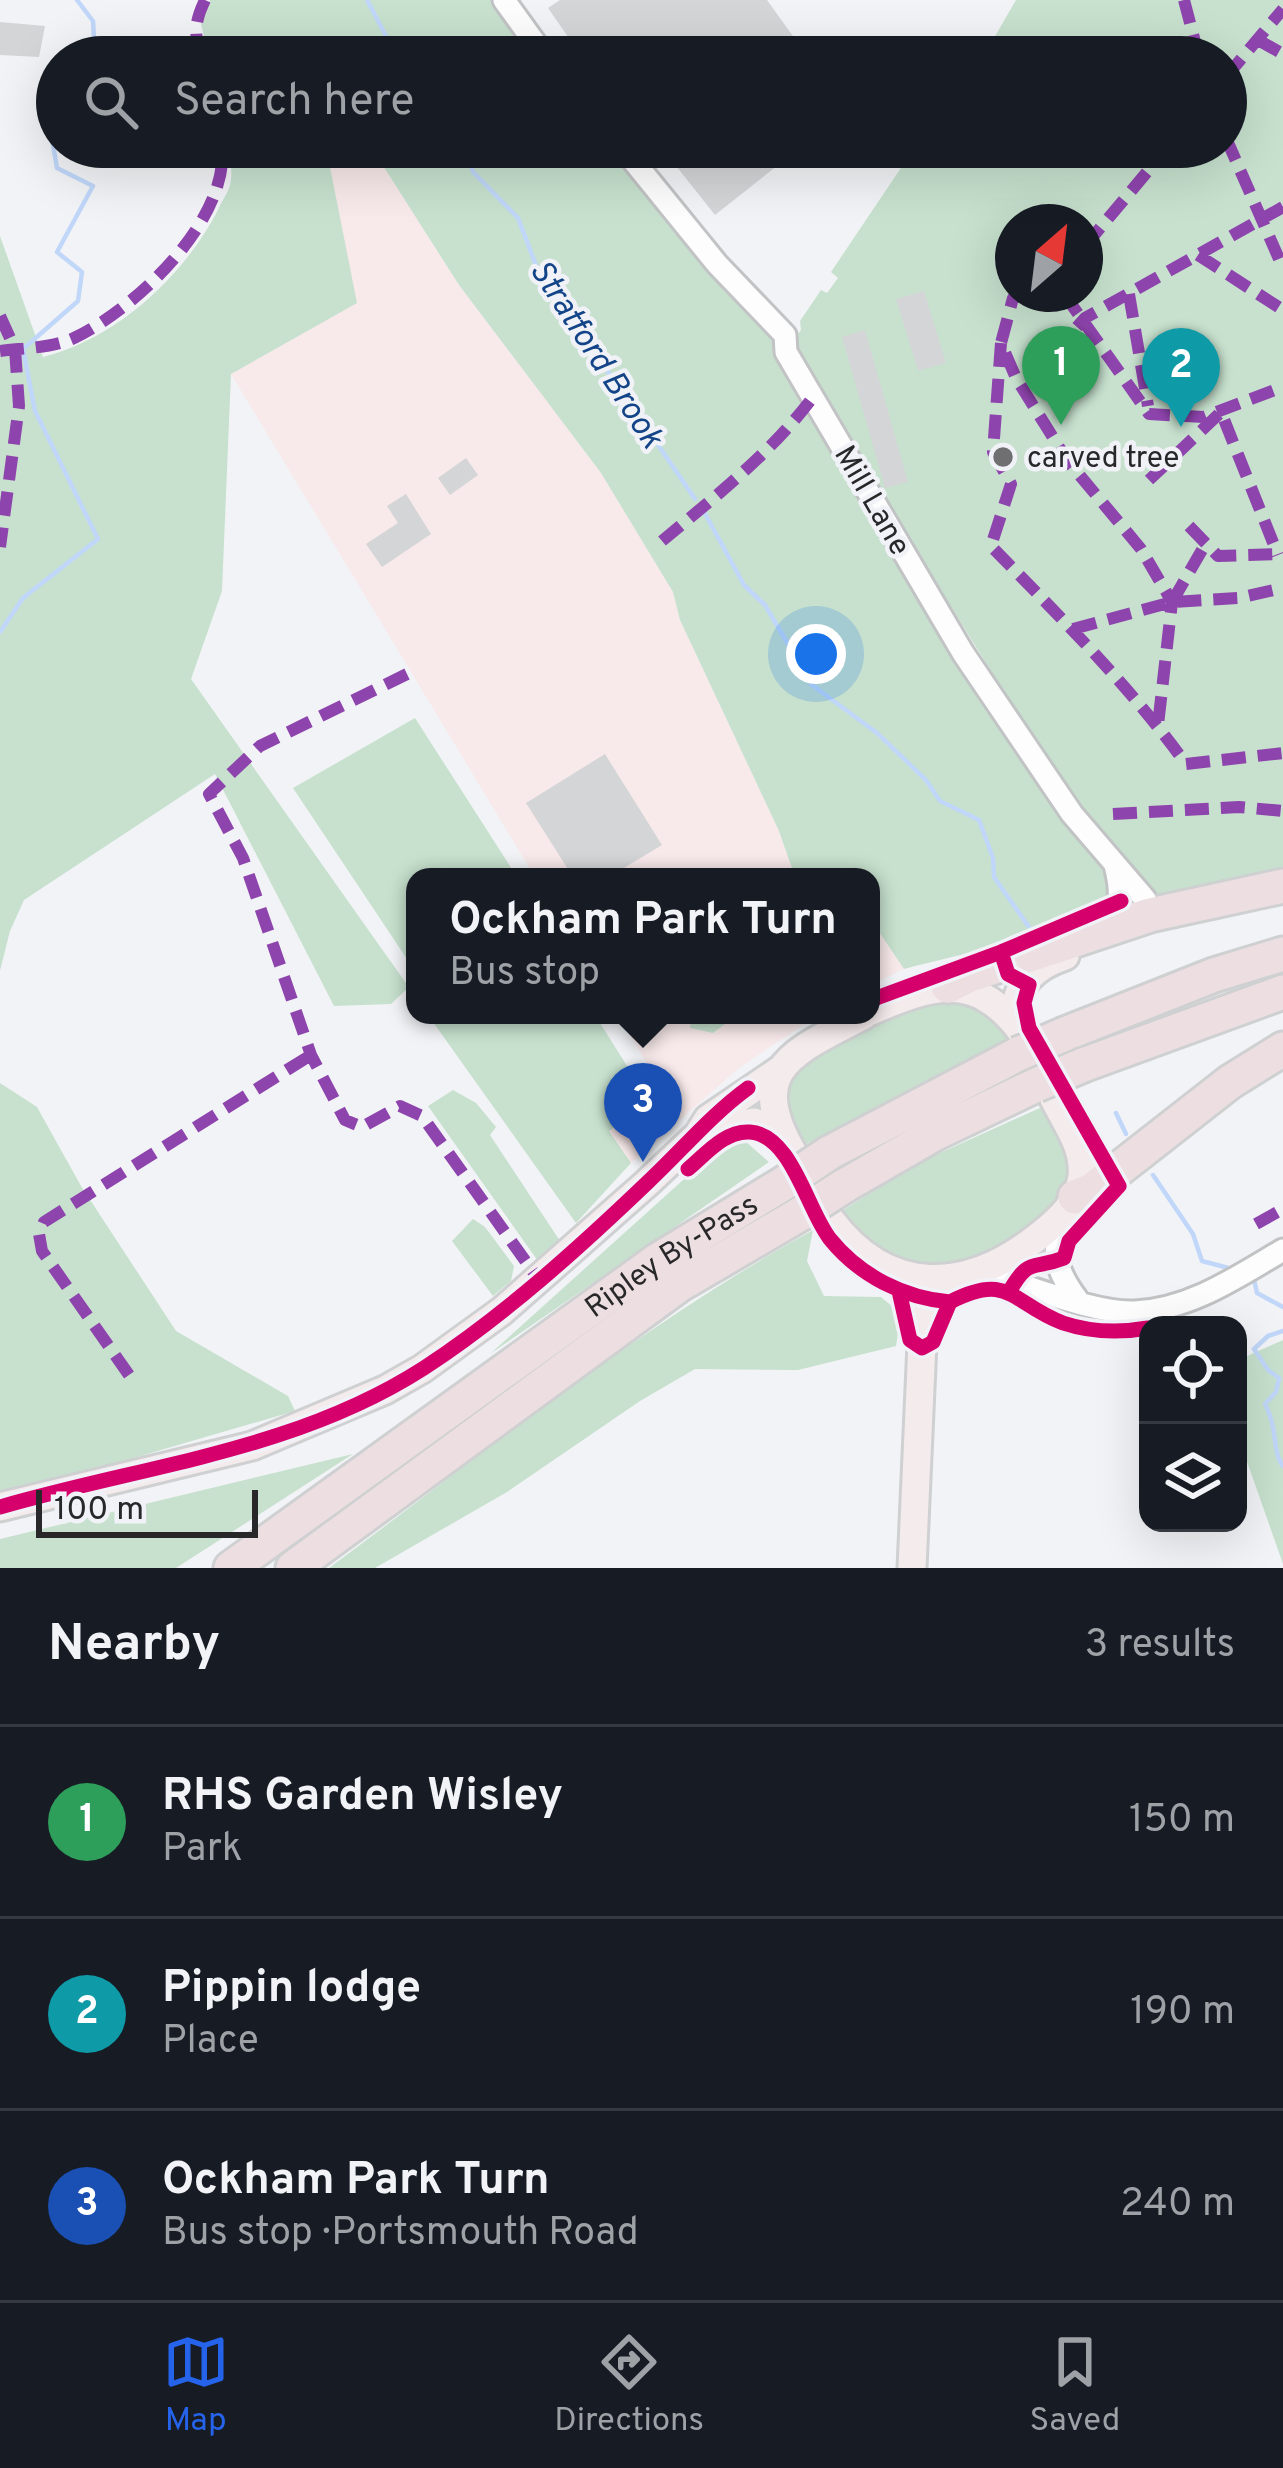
<!DOCTYPE html>
<meta charset="utf-8">
<style>
:root{--surface:#171b24;--page:#242831;--text:#f1f3f6;--muted:#9ea1a6;--line:#363941;--accent:#2563eb}
body{margin:0;font-family:Overpass,sans-serif;background:var(--page);color:var(--text)}
.controls{position:absolute;right:36px;bottom:36px;display:grid;overflow:hidden;border-radius:24px;box-shadow:0 12px 48px #0002}
.controls button{width:108px;height:108px;display:grid;place-items:center;padding:0;border:0;border-bottom:3px solid var(--line);background:var(--surface);color:var(--text);font:60px sans-serif}
.compass{position:absolute;left:995px;top:204px;width:108px;height:108px;border-radius:50%;background:var(--surface);box-shadow:0 12px 48px #0002;rotate:28deg}
.scale{position:absolute;left:36px;bottom:30px;width:222px;box-sizing:border-box;padding-left:12px;border:6px solid #28282a;border-top:0;font-size:33px;line-height:42px;white-space:nowrap;color:#28282a;-webkit-text-stroke:9px #f1f2f7;paint-order:stroke}
.you{position:absolute;left:816px;top:654px;width:42px;height:42px;margin:-30px;border:9px solid #fff;border-radius:50%;background:#1a73e8;box-shadow:0 0 0 18px #1a73e833}
.badge{display:grid;place-items:center;width:78px;height:78px;border-radius:50%;background:var(--accent);color:#fff;font-size:39px;font-weight:700}
.pin{position:absolute;translate:-50% -99px;filter:drop-shadow(0 3px 6px #0008)}
.pin::after{content:'';position:absolute;top:63px;width:42px;height:36px;background:inherit;clip-path:polygon(0 0,100% 0,50% 100%)}
.popup{position:absolute;left:406px;top:868px;width:474px;height:156px;box-sizing:border-box;display:grid;place-content:center;border-radius:24px;background:var(--surface);filter:drop-shadow(0 3px 9px #0005);font-size:39px;white-space:nowrap;color:var(--muted)}
.popup b{font-size:45px;color:var(--text)}
.popup::after{content:'';position:absolute;left:50%;top:100%;margin-left:-24px;border:24px solid transparent;border-top-color:var(--surface)}
.list{margin:0;padding:0;list-style:none}
h2{display:flex;justify-content:space-between;align-items:center;height:156px;margin:0;padding:0 48px;font-size:51px}
h2 small{font-size:39px;font-weight:400;color:var(--muted)}
.list li{display:grid;grid-template-columns:78px 1fr auto;gap:36px;align-items:center;box-sizing:border-box;height:192px;padding:0 48px;border-top:3px solid var(--line)}
.list b{display:block;font-size:45px;white-space:nowrap}
.list p{margin:0;font-size:39px;white-space:nowrap;color:var(--muted)}
.list em{font-size:39px;font-style:normal;color:var(--muted)}
.icon{flex:none;width:66px;height:66px;fill:none;stroke:currentColor;stroke-width:2;stroke-linecap:round;stroke-linejoin:round}
.map{position:relative;flex:none;width:1283px;height:1568px;overflow:hidden}
.search{position:absolute;background:var(--surface);box-shadow:0 12px 48px #0002;left:36px;right:36px;top:36px;height:132px;display:flex;align-items:center;gap:30px;box-sizing:border-box;padding:0 42px;border-radius:66px;color:var(--muted);font-size:45px}
.sheet{height:732px;background:var(--surface)}
nav{display:flex;justify-content:space-around;align-items:center;box-sizing:border-box;height:168px;border-top:3px solid var(--line);background:var(--surface);font-size:33px;color:var(--muted)}
nav a{display:grid;justify-items:center;gap:6px}
nav .on{color:var(--accent)}
.map>svg:first-child{display:block}
.industrial{fill:#f8e9ea}
.green{fill:#c7e1ce;fill-rule:evenodd}
.lines{fill:none;stroke-linecap:round;stroke-linejoin:round}
.stream{stroke:#c0d7f9;stroke-width:4.5}
.building{fill:#d4d5d7}
.minor-casing{stroke:#c2c3c5;stroke-width:27}
.major-casing{stroke:#cfd0d1;stroke-width:33}
.highway-casing{stroke:#cfd0d1;stroke-width:39}
.minor{stroke:#fdfdfe;stroke-width:21}
.major{stroke:#f4ebec;stroke-width:27}
.highway{stroke:#eddfe1;stroke-width:33}
.highway-bridge-casing{stroke:#cfd0d1;stroke-width:39;stroke-linecap:butt}
.highway-bridge{stroke:#eddfe1;stroke-width:33}
.quiet{stroke:#8e44ad;stroke-width:12;stroke-dasharray:24 12;stroke-linecap:butt}
.cycleway-casing{stroke:#f1f2f7;stroke-width:22}
.cycleway{stroke:#d6006c;stroke-width:15}
.poi-dot{fill:#6f6f71;stroke:#f1f2f7;stroke-width:4.5}
.labels{text-anchor:middle;stroke-width:9;stroke-linejoin:round;paint-order:stroke}
.poi-label{font-size:30px;fill:#28282a;stroke:#f1f2f7;text-anchor:start}
.street-label{font-size:30px;fill:#28282a;stroke:#f1f2f7}
.water-label{font-size:33px;font-style:italic;fill:#124487;stroke:#f1f2f7}
</style>
<div class="map">
<svg width="1283" height="1568" viewBox="0 0 1283 1568">
<rect width="100%" height="100%" fill="#f2f3f6"/>
<!-- industrial -->
<path class="industrial" d="M373 150 459 285 601 473 673 592 680 620 779 831 795 877H535L231 374 356 303 330 167Z
M871 920 904 969 871 985Z
M618 1015H818L739 1068 631 1163 609 1131 663 1090Z"/>
<!-- green -->
<path class="green" d="M210 0H495L537 57H209L201 24Z
M1016 0H1283V869L1159 895 1145 891 1068 796 803 367 794 339 801 330 800 321 821 290 827 293 838 278 831 272 915 147H1226V57H983ZM1013 222H1085V294H1013Z
M230 147H612L775 337 1112 876V896C1057 937 969 952 904 969L871 920V877H795L779 831 680 620 673 592 601 473 459 285 373 150 330 167 357 303 231 374 222 591 191 679 408 986 415 979V996L408 988 391 1004 334 1006 215 774 24 900 10 931 0 971V236L43 357C116 339 184 276 218 210 221 202 228 193 230 185 233 174 230 158 230 147Z
M415 718 517 877H415V971L293 788Z
M966 998 1015 1035 799 1148C793 1127 783 1105 791 1083 803 1053 905 1005 937 1000 946 998 956 999 966 998Z
M428 1015H595L649 1101 609 1131 631 1163 576 1223Z
M692 1015H737L713 1033 690 1028Z
M0 1083 37 1107 81 1186 176 1331 288 1396 295 1411 0 1497Z
M453 1090 476 1103 496 1127 490 1135 560 1241 538 1261 428 1106Z
M1051 1103 1077 1162 1063 1200 1004 1250 930 1270 880 1254 837 1214 920 1162Z
M745 1141 769 1162 490 1354 723 1144Z
M473 1219 485 1227 514 1266 511 1281 493 1296 452 1241Z
M813 1230 807 1261 824 1296 881 1297 901 1314 896 1346 798 1370 695 1369 640 1401 507 1492 375 1568H329C487 1451 641 1325 813 1230Z
M1283 1340V1564L1238 1436V1360Z
M353 1454 176 1568H0V1539Z"/>
<g class="lines">
<!-- stream -->
<path class="stream" d="M77 0 93 21 95 57
M367 0 397 57
M465 147 473 172 518 218 537 268 695 499
M703 510 744 585 765 605 812 685 877 733 926 780 940 801 979 820 993 858 994 877 1031 930
M0 632 23 598 98 539 35 411 23 349 78 301 82 272 57 252 93 186 57 168 49 121 57 101
M1116 1113 1126 1134
M1153 1175 1193 1234 1202 1261 1236 1270
M1253 1275 1257 1293 1283 1307
M1283 1331 1268 1336 1254 1349 1268 1370 1279 1378 1276 1392 1265 1404C1278 1428 1272 1452 1283 1466"/>
</g>
<!-- building -->
<path class="building" d="M560 0H767L808 57H635L623 41 600 57H582L548 8Z
M0 22 45 26 39 57 0 55Z
M661 147H801L715 215Z
M924 291 946 363 918 371 896 299Z
M865 330 908 482 885 488 842 337Z
M466 458 478 475 450 495 438 478Z
M406 494 431 534 382 567 366 544 398 523 387 506Z
M605 754 662 845 609 877H573L526 803Z"/>
<g class="lines">
<defs>
<path id="minor" d="M504 0 545 57
M622 147 717 264 785 335 786 352 963 653 1072 814 1145 899 1150 915
M1104 930C1122 908 1122 892 1115 865
M1064 1218C1050 1251 1056 1271 1077 1299
M979 1272C1023 1283 1093 1314 1135 1312 1191 1309 1237 1277 1283 1250"/>
<path id="major" d="M871 1011C931 985 975 970 1021 1031
M1014 1021C1015 985 1032 967 1065 956
M698 1135 754 1122 782 1133
M793 1153C743 1067 797 1051 864 1015
M830 1219C889 1298 968 1293 1040 1235 1059 1220 1079 1202 1082 1176 1085 1148 1066 1123 1054 1099
M0 1507 252 1446 385 1390 422 1369 502 1311 646 1184 698 1135 708 1119 780 1070
M912 1568 923 1321 914 1278"/>
<g id="highway">
<path d="M948 986 970 975 1150 915 1283 886"/>
<path d="M1065 1034 1214 975 1283 954"/>
<path d="M1083 1065 1283 992"/>
<path d="M829 1153 1018 1054"/>
<path d="M844 1186 936 1133 1036 1085"/>
<path d="M1075 1197 1092 1190 1230 1082 1283 1049"/>
<path id="s1" d="M231 1568 658 1260 786 1182"/>
<path d="M293 1568 679 1285 802 1213"/>
</g>
</defs>
<!-- minor casing -->
<use href="#minor" class="minor-casing"/>
<!-- major casing -->
<use href="#major" class="major-casing"/>
<!-- highway casing -->
<use href="#highway" class="highway-casing"/>
<!-- minor -->
<use href="#minor" class="minor"/>
<!-- major -->
<use href="#major" class="major"/>
<!-- highway -->
<use href="#highway" class="highway"/>
<defs>
<path id="highway-bridge" d="M1018 1054 1065 1034
M1036 1085 1083 1065
M786 1182 829 1153
M802 1213 844 1186"/>
</defs>
<!-- highway-bridge casing -->
<use href="#highway-bridge" class="highway-bridge-casing"/>
<!-- highway-bridge -->
<use href="#highway-bridge" class="highway-bridge"/>
<!-- quiet -->
<path class="quiet" d="M1184 0 1199 57
M1258 40 1283 54
M202 57C193 35 195 21 205 0
M1226 77 1283 9
M1226 138 1283 268
M1085 246 1168 147
M1198 255 1283 310
M1027 294 1013 298 1001 343 1016 378 1067 460 1141 549 1172 602 1158 725
M1064 294 1149 414 1203 417 1283 387
M1129 294 1148 406
M0 316 15 349 19 406 0 547
M1001 343 993 452 1011 484 991 546C1059 616 1129 685 1186 764L1283 753
M0 351C23 348 53 348 74 338 135 309 229 221 222 147
M1053 354 1085 318 1283 207
M1149 480 1221 412 1278 555
M1189 526 1218 556 1283 554
M662 541C716 496 771 453 813 397
M1172 602 1206 543
M1073 629 1172 602 1238 598 1283 588
M407 674 260 746 209 794 243 858 311 1055 345 1120 362 1127 400 1106 422 1116 539 1280
M1113 814 1239 807 1283 811
M1256 1224 1283 1209
M129 1375 42 1251 39 1234 44 1222 311 1055"/>
<defs>
<path id="cycleway" d="M1001 952 1008 974 1029 985 1024 1003 1029 1028 1119 1186 1069 1241 1064 1258C1031 1271 1030 1256 1009 1292
M871 1000 1001 952 1121 901
M688 1169C705 1155 725 1130 750 1132 792 1135 807 1210 830 1239 860 1276 904 1298 950 1302
M899 1291 910 1340 922 1348 933 1342 950 1302C1010 1271 1012 1304 1063 1323 1090 1332 1120 1333 1148 1328
M0 1507C144 1465 295 1451 424 1368 505 1315 579 1248 649 1181 683 1149 711 1115 748 1088"/>
</defs>
<!-- cycleway casing -->
<use href="#cycleway" class="cycleway-casing"/>
<!-- cycleway -->
<use href="#cycleway" class="cycleway"/>
</g>
<!-- markers -->
<circle class="poi-dot" cx="1003" cy="457" r="12"/>
<g class="labels">
<!-- poi labels -->
<g class="poi-label">
<text x="1027" y="467">carved tree</text>
</g>
<!-- street labels -->
<g class="street-label">
<text transform="translate(873 500) rotate(60)" y="10">Mill Lane</text>
<text dy="10" stroke="none"><textPath href="#s1" startOffset="540">Ripley By-Pass</textPath></text>
</g>
<!-- water labels -->
<g class="water-label">
<text transform="translate(598 353) rotate(57)" y="12">Stratford Brook</text>
</g>
</g>
</svg>
<div class="controls">
<button><svg class="icon" aria-label="locate" viewBox="0 0 24 24"><circle cx="12" cy="12" r="6"/><path d="M12 2v4M12 18v4M2 12h4M18 12h4"/></svg></button>
<button><svg class="icon" aria-label="layers" viewBox="0 0 24 24"><path d="M12 4l9 5-9 5-9-5zM3 14l9 5 9-5"/></svg></button>
</div>
<svg class="compass" viewBox="-18 -18 36 36"><path d="M0-13l5 13h-10z" fill="#e53935"/><path d="M0 13l5-13h-10z" fill="#9ea1a6"/></svg>
<div class="scale">100 m</div>
<div class="you"></div>
<div class="pin badge" style="left:1061px;top:425px;background:#2e9e5b">1</div>
<div class="pin badge" style="left:1181px;top:427px;background:#0f9aa8">2</div>
<div class="pin badge" style="left:643px;top:1162px;background:#1a4fb4">3</div>
<div class="popup"><b>Ockham Park Turn</b>Bus stop</div>
<div class="search"><svg class="icon" aria-label="search" viewBox="0 0 24 24"><circle cx="10" cy="10" r="6"/><path d="M15 15l6 6"/></svg>Search here</div>
</div>
<section class="sheet">
<h2>Nearby<small>3 results</small></h2>
<ul class="list">
<li><span class="badge" style="background:#2e9e5b">1</span><div><b>RHS Garden Wisley</b><p>Park</p></div><em>150 m</em></li>
<li><span class="badge" style="background:#0f9aa8">2</span><div><b>Pippin lodge</b><p>Place</p></div><em>190 m</em></li>
<li><span class="badge" style="background:#1a4fb4">3</span><div><b>Ockham Park Turn</b><p>Bus stop · Portsmouth Road</p></div><em>240 m</em></li>
</ul>
</section>
<nav>
<a class="on"><svg class="icon" aria-label="map" viewBox="0 0 24 24"><path d="M3 6l6-2 6 2 6-2v14l-6 2-6-2-6 2zM9 4v14M15 6v14"/></svg>Map</a>
<a><svg class="icon" aria-label="directions" viewBox="0 0 24 24"><path d="M12 3l9 9-9 9-9-9zM9 14v-3h6M13 9l2 2-2 2"/></svg>Directions</a>
<a><svg class="icon" aria-label="saved" viewBox="0 0 24 24"><path d="M7 4h10v16l-5-4-5 4z"/></svg>Saved</a>
</nav>
